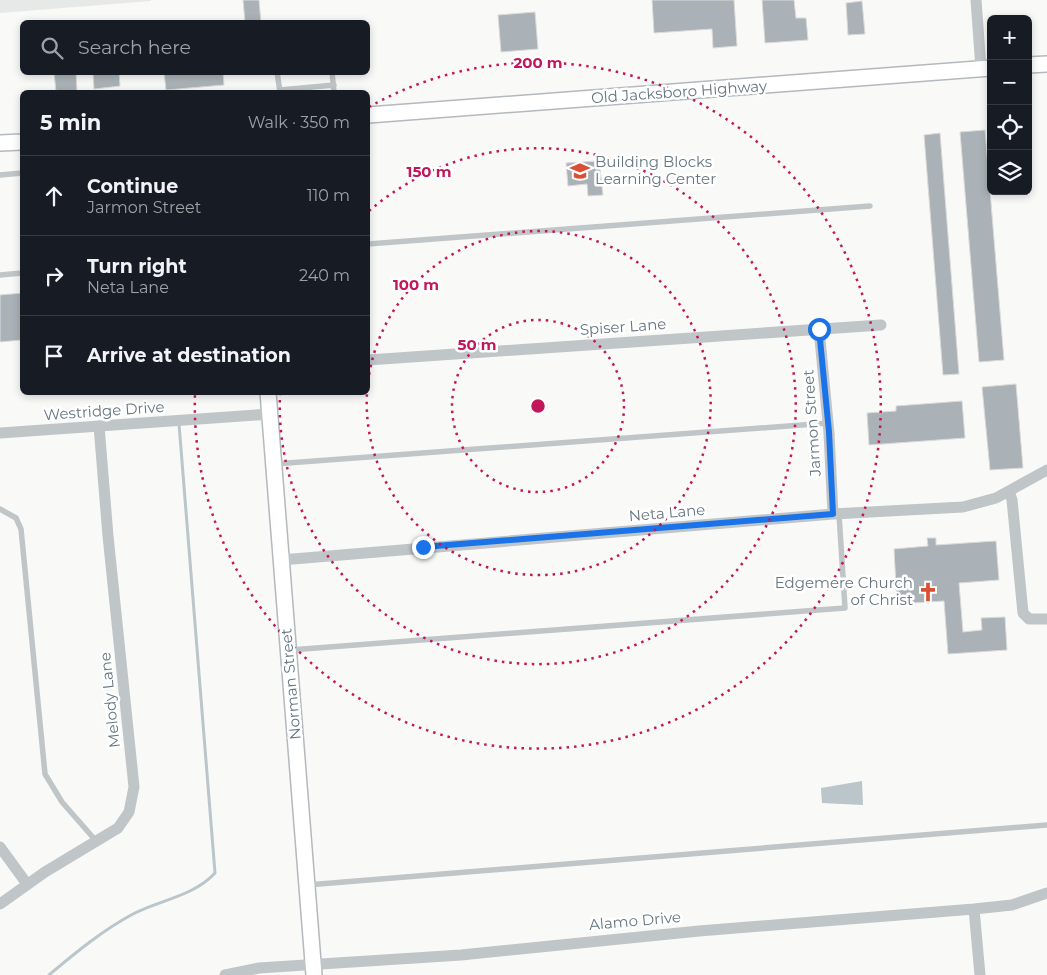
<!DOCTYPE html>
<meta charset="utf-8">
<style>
:root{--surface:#171b24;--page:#20242c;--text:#f1f3f6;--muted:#9ea1a6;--line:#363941}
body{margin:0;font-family:Montserrat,sans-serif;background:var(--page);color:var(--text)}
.controls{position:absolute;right:15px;top:15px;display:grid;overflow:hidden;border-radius:8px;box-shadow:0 2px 8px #0003}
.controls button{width:45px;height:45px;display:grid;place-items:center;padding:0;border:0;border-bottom:1px solid var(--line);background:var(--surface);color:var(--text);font:25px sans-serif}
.stop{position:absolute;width:15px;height:15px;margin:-11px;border:4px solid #1a73e8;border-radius:50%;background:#fff}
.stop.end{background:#1a73e8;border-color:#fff;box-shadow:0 1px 5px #0008}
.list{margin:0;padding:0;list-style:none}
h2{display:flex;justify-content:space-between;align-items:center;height:65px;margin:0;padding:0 20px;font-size:21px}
h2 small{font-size:16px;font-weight:400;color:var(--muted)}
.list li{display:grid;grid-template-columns:32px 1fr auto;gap:15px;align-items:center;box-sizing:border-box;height:80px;padding:0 20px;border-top:1px solid var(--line)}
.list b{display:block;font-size:19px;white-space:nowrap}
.list p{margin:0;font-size:16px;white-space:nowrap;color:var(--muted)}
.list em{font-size:16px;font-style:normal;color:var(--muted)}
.icon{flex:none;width:28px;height:28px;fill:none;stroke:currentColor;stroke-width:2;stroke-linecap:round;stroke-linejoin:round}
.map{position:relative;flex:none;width:1047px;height:975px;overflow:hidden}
.search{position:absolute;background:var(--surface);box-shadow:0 2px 8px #0003;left:20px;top:20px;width:350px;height:55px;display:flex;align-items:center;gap:12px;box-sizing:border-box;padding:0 18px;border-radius:8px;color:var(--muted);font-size:19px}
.panel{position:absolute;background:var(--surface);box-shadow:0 2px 8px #0003;left:20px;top:90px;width:350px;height:305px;border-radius:8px}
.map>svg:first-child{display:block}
.built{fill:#e7e8e8}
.water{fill:#bac6ca}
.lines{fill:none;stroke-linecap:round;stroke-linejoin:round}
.stream{stroke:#bac6ca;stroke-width:3}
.building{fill:#aab2b7;stroke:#dbdbd9}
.secondary-casing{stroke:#b3b9bd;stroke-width:18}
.lane{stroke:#c0c5c8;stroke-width:5.5}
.street{stroke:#c0c5c8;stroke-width:11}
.secondary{stroke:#fff;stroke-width:15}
.route{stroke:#1a73e8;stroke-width:6}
.ring{fill:none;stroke:#c2185b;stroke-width:2.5;stroke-dasharray:2.5 5}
.labels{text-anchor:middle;stroke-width:5;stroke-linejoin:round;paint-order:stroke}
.street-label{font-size:15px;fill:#667680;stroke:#fff}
.poi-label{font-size:15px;fill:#667680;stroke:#fff;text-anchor:start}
.centre{fill:#c2185b;stroke:#fff;stroke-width:2.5}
.ring-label{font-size:15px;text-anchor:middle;font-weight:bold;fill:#c2185b;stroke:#fff;stroke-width:5;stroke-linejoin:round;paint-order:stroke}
</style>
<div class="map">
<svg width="1047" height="975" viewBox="0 0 1047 975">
<rect width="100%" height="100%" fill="#f9f9f7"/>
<!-- built -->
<path class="built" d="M0 0H151V1L0 13Z"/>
<!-- water -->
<path class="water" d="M862 781 863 805 822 803 821 788Z"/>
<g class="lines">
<!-- stream -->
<path class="stream" d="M49 975C75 953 103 930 133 914 160 900 194 896 215 873L179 424"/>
</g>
<!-- building -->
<path class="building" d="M243 0H259L261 22H245Z
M652 0H734L737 46 713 48 712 29 654 33Z
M762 0H794L796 18H806L808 40 765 43Z
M862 1 865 34 848 35 846 3Z
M535 12 538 49 501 52 498 15Z
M54 72H76L77 92H56Z
M119 72 120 86 94 89 93 74Z
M164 72H223L224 85 166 90Z
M985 130 1004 360 979 362 960 132Z
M940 133 959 374 943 375 924 135Z
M599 161 603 195 588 196 587 184 568 186 566 163Z
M22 293V340L0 342V295Z
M1016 384 1023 468 990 470 982 387Z
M962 401 965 438 869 445 867 413 896 411V406Z
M927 538H936V545L996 541 999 580 959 583 963 632 982 630 981 618 1005 617 1007 650 948 654 944 601 897 604 894 549 928 546Z"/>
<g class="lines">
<defs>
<path id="secondary" d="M1028 65 1047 64
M368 115 991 68
M0 143 22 142
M268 392 314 975"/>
</defs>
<!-- secondary casing -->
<use href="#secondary" class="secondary-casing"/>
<!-- lane -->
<path class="lane" d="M277 72 280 92
M332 72 334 92
M280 90 334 85
M0 175 22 173
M368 244 870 206
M0 275 22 273
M274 464 828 423
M0 509 16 518 21 529 45 774 62 802 97 842
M290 650 845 608 839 514
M307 885 1047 825"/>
<!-- street -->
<path class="street" d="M976 0 981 69
M819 329 829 433 833 514
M368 360 881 325
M0 433 270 414
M1009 491 1012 500 1023 613 1029 619H1047
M281 560 833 514 963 507 996 498 1047 470
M0 847 27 884
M0 904 45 872 118 828 129 812 134 787 108 536 99 426
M974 909 980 975
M225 975 259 968 461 955 699 931 974 909 1012 905 1047 893"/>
<!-- secondary -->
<use href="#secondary" class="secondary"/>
</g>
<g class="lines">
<!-- route -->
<path class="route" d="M423 547 833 514 829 432 819 329"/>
</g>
<!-- distance rings -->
<g class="ring">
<circle cx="538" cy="406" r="86"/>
<path d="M368 382A172 172 0 1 1 367 393"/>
<path d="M369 211A258 258 0 1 1 280 395"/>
<path d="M369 107A343 343 0 1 1 195 394"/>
</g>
<!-- icons -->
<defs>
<symbol id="school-bare" viewBox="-9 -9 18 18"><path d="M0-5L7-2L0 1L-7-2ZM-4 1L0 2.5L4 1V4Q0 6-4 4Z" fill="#db5035" stroke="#fff" stroke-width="2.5" paint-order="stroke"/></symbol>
<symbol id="church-bare" viewBox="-9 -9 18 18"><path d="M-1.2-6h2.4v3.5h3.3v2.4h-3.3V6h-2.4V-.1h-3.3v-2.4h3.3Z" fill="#db5035" stroke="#fff" stroke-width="2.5" paint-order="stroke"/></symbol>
</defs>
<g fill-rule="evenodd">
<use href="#school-bare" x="566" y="157" width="28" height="28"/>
<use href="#church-bare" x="914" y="578" width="28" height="28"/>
</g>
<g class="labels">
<!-- street labels -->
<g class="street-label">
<text transform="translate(679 92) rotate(-4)" y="5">Old Jacksboro Highway</text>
<text transform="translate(623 327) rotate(-4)" y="5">Spiser Lane</text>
<text transform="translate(104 411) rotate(-4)" y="5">Westridge Drive</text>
<text transform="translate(812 423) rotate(-94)" y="5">Jarmon Street</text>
<text transform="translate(667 513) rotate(-5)" y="5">Neta Lane</text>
<text transform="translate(291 684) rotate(-95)" y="5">Norman Street</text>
<text transform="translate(110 700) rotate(-96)" y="5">Melody Lane</text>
<text transform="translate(635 921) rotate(-5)" y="5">Alamo Drive</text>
</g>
<!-- poi labels -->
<g class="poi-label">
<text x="595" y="167">Building Blocks<tspan x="595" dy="17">Learning Center</tspan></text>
<text x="913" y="588" text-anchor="end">Edgemere Church<tspan x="913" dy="17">of Christ</tspan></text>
</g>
</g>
<circle cx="538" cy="406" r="8" class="centre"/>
<g class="ring-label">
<text x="538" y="68">200 m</text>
<text x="429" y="177">150 m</text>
<text x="416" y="290">100 m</text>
<text x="477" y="350">50 m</text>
</g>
</svg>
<div class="controls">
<button>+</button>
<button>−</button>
<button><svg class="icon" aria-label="locate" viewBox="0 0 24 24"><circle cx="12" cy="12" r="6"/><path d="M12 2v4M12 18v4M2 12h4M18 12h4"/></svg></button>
<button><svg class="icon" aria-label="layers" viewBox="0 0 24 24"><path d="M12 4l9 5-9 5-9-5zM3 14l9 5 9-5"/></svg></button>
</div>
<div class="stop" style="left:819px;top:329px"></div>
<div class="stop end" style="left:423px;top:547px"></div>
<div class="search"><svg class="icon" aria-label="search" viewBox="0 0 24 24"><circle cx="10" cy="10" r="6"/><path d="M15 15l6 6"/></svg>Search here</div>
<section class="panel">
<h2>5 min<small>Walk · 350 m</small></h2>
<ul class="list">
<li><svg class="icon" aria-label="ahead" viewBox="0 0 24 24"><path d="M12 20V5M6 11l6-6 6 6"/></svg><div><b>Continue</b><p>Jarmon Street</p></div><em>110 m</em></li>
<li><svg class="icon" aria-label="right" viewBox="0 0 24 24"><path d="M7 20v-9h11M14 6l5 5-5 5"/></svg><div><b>Turn right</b><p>Neta Lane</p></div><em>240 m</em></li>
<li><svg class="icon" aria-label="arrive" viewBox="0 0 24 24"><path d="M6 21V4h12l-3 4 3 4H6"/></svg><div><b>Arrive at destination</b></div></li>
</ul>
</section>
</div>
